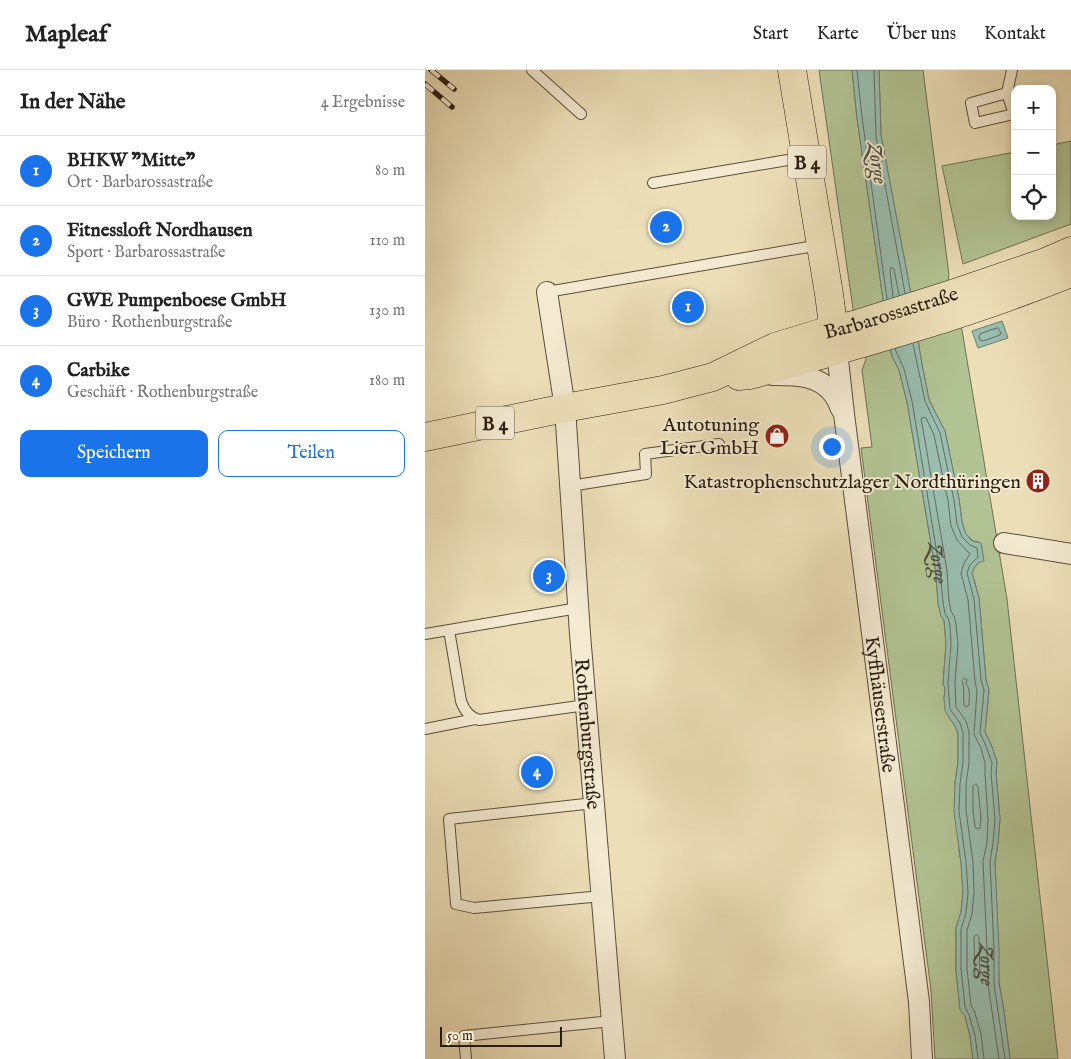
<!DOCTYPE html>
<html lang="de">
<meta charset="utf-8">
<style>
:root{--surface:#fff;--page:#f2f2f2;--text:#222;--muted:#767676;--line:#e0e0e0;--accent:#1a73e8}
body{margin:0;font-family:"IM FELL English",serif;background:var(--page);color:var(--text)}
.controls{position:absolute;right:15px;top:15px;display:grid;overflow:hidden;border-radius:10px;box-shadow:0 2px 8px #0003}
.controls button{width:45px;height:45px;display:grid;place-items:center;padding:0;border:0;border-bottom:1px solid var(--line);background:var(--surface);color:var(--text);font:25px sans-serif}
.scale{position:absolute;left:15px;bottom:12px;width:122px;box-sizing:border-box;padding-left:5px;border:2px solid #2a1d10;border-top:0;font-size:14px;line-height:18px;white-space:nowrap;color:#2a1d10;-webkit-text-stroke:4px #f3ead1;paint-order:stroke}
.you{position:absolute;left:406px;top:376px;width:18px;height:18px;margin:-12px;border:4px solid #fff;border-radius:50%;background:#1a73e8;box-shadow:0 0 0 8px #1a73e833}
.badge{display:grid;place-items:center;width:32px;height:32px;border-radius:50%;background:var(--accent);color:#fff;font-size:16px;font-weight:700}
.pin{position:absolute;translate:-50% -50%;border:2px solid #fff;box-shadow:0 1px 5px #0006}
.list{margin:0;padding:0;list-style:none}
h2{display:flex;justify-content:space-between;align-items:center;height:65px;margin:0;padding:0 20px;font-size:21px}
h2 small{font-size:16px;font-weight:400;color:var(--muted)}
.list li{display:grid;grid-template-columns:32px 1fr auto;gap:15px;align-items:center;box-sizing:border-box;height:70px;padding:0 20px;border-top:1px solid var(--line)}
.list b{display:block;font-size:19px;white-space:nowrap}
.list p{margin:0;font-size:16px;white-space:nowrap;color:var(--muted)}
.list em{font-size:16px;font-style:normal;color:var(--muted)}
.actions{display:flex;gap:10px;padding:15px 20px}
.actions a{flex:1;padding:11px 0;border:1px solid var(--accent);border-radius:10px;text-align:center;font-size:18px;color:var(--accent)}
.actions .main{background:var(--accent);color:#fff}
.icon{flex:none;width:28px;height:28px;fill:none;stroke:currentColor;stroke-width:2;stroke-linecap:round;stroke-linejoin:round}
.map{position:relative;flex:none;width:646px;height:989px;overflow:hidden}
header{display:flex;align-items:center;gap:30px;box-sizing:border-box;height:70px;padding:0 25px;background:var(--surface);border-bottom:1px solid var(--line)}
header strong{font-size:24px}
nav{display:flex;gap:28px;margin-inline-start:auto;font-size:18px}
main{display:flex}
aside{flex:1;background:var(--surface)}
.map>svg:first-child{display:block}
.green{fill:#b2c393;stroke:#6e7052}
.water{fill:#99bdaf;stroke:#6d7d6f}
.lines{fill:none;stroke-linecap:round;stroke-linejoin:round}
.shore{stroke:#626d60;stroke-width:1}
.lane-casing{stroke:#5a4e3a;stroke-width:12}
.street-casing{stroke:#5a4e3a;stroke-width:22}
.primary-casing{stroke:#2a1d10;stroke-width:29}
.lane{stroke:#f3ead1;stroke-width:10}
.street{stroke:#f3ead1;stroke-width:20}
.primary{stroke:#ecdfb8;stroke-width:28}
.rail-casing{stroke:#2a1d10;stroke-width:5.5}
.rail{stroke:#f3ead1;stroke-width:4;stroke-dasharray:11;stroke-linecap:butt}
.labels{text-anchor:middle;stroke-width:4;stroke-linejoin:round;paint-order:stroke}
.shield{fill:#f3ead1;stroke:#665a4a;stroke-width:1}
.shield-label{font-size:19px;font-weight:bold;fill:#2a1d10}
.street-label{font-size:20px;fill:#2a1d10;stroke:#f3ead1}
.poi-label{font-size:20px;fill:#2a1d10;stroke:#f3ead1;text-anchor:end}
.water-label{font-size:21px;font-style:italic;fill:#4b4d40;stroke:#f3ead1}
</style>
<header>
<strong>Mapleaf</strong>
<nav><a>Start</a><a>Karte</a><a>Über uns</a><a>Kontakt</a></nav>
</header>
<main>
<aside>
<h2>In der Nähe<small>4 Ergebnisse</small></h2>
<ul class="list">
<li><span class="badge">1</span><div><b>BHKW &quot;Mitte&quot;</b><p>Ort · Barbarossastraße</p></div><em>80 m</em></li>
<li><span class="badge">2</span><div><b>Fitnessloft Nordhausen</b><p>Sport · Barbarossastraße</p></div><em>110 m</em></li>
<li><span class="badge">3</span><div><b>GWE Pumpenboese GmbH</b><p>Büro · Rothenburgstraße</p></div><em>130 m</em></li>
<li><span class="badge">4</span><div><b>Carbike</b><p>Geschäft · Rothenburgstraße</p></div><em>180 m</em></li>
</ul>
<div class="actions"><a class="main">Speichern</a><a>Teilen</a></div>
</aside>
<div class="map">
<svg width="646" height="989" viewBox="0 0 646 989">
<rect width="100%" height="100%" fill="#ecdfb8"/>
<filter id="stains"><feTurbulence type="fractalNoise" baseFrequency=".004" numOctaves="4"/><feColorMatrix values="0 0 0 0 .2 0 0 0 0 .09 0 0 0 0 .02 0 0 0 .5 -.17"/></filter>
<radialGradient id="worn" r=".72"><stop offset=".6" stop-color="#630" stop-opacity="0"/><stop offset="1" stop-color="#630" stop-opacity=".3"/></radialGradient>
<!-- green -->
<path class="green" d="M394 0H427L432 48 465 278 467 286 474 300 482 332 511 503 513 533 516 546 519 550 521 574 518 614 520 618 519 629 524 647 530 656 533 663V692L530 713 534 780 536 793 538 823 536 842 531 858V900L535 939 540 946 545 966 548 989H510L506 920 436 378 447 377 437 300 441 289 428 239Z
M454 0H498L524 205 523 210 537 260 582 529 633 989H585L579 941 574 913 570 792 573 773 575 749 571 703 572 692 566 674 560 662 564 620 561 610 554 528 550 513 547 503C549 497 552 493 558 490L554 472 548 471 541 464 537 452 534 429 520 361 504 330 496 289 485 219 456 65Z
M646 71V154L538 194 517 96 590 82V146H627V75Z"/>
<!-- water -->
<path class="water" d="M427 0H454L456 65 485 219 496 289 504 330 520 361 534 429 537 452 541 464 547 471 556 473 559 491 553 493 549 498 547 503 554 528 561 610 564 620 560 662 566 674 572 692 571 703 575 749 573 773 570 792 574 879V913L579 941 585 989H548L545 966 540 946 535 940 531 900V858L536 842 538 823 536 793 529 742 530 713 533 692V663L530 656 520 641 519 629 520 618 518 614 521 574 519 550 516 546 513 533 511 503 482 332 474 300 467 286 465 278 432 48Z
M577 251 583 268 553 278 547 261Z"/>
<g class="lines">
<!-- shore -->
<g class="shore">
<path d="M432 0 437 47 462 229"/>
<path d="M449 0 451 66 480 223"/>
<path d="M468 227 465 200 466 197 469 199 474 225"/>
<path d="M573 258 576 263 575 265 558 271 555 270 554 266 555 264Z"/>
<path d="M488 274 500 331 515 363 529 430 532 454 537 467 545 475 552 478 553 487 545 495 542 503 549 529 556 610 559 620 555 663 561 676 567 693 566 703 570 749 568 773 565 792 569 879V914L580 989"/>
<path id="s1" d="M470 279 479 299 487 331 515 502 518 532 520 544 523 548 525 555 526 574 523 613 525 639 535 653 538 663V692L535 714 534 741 541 792 543 823 541 843 536 859V899L540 937 544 945 550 965 553 989"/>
<path d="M540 608 542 610 541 614C546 620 544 628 544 635L541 637 539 635C538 627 540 617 537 611Z"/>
<path d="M551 714 553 717 556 749 555 758 553 759 550 757 548 740V717Z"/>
<path d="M552 865 554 867 555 906 553 908 550 906 549 867Z"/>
<path id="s2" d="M559 989 556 964 550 943 546 935 542 899V860L547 844 549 823 548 792 541 741V714L544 693V662L541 651 531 637 530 612 533 574 531 554 529 546 526 541 524 531 522 501 498 359 496 349 499 347 501 348 509 365 523 431 526 456 532 470 545 484 539 493 536 503 543 530 550 611 552 621 549 664 556 678 560 693V703L563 749 562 772 558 792 562 879 563 914 574 989"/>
</g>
<defs>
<path id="lane" d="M107 0 156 44
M582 23 546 33 550 53 589 44 582 23 587 0
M228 113 380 87
M122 222 395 175
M145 416 221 404 220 384 294 374
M24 560 36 631C39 640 44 647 54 650L161 635
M0 564 153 538
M0 659 50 649
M169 733 24 749 31 834 49 838 177 826
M41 989 39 966 187 951"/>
<g id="street">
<path id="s3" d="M122 222 140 338 155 564 190 989"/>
<path id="s4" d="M412 281 419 344 494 932 497 989"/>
<path d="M347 305C369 305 395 304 409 325 412 329 414 334 416 339"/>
<path d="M579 473 646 484"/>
</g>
<g id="primary">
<path d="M367 0 404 224 411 277"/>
<path d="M314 306 325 305C433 275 542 245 646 203"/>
<path id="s5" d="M0 367 140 338 238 320 288 307 350 277 399 262 432 254 527 224 618 193 646 181"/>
</g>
</defs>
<!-- lane casing -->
<use href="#lane" class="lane-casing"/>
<!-- street casing -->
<use href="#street" class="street-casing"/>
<!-- primary casing -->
<use href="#primary" class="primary-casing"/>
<!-- lane -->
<use href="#lane" class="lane"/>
<!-- street -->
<use href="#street" class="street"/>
<!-- primary -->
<use href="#primary" class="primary"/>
<defs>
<path id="rail" d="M6 0 29 19
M0 14 27 37"/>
</defs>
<!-- rail casing -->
<use href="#rail" class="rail-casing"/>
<!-- rail -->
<use href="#rail" class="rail"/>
</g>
<!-- icons -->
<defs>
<symbol id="shop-disc" viewBox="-11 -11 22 22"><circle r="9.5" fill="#8f2418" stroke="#f3ead1"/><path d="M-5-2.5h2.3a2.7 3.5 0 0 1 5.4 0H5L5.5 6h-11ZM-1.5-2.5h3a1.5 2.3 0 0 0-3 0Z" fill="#fff"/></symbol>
<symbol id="building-disc" viewBox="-11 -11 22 22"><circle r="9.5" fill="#8f2418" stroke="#f3ead1"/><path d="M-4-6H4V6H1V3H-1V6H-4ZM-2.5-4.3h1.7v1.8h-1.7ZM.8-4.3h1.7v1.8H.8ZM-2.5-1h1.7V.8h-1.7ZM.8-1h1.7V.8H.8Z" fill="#fff"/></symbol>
</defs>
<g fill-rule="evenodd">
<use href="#shop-disc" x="338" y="352" width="28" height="28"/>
<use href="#building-disc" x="599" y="397" width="28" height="28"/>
</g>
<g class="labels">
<!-- shield labels -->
<g class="shield">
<rect x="363" y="75.5" width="38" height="33" rx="4"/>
<rect x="51" y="336.5" width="38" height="33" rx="4"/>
</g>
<g class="shield-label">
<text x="382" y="99">B 4</text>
<text x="70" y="360">B 4</text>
</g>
<!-- street labels -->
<g class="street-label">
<text dy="7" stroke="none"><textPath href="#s5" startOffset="484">Barbarossastraße</textPath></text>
<text dy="7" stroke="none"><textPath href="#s4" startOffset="356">Kyffhäuserstraße</textPath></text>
<text dy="7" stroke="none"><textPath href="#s3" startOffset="444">Rothenburgstraße</textPath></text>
</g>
<!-- poi labels -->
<g class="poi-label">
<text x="334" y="361">Autotuning<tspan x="334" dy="23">Lier GmbH</tspan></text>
<text x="596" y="418">Katastrophenschutzlager Nordthüringen</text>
</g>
<!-- water labels -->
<g class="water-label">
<text transform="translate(453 93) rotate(81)" y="7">Zorge</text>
<text dy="7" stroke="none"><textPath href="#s1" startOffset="219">Zorge</textPath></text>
<text dy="7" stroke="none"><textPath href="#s2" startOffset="1220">Zorge</textPath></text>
</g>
</g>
<rect width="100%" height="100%" filter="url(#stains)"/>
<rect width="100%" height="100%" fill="url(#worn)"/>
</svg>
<div class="controls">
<button>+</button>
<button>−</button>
<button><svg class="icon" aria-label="locate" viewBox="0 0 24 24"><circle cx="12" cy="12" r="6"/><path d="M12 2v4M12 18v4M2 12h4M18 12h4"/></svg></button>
</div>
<div class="scale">50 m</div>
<div class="you"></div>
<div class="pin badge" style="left:263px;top:237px">1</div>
<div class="pin badge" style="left:241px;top:157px">2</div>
<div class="pin badge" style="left:124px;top:506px">3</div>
<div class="pin badge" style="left:112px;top:702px">4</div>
</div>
</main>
